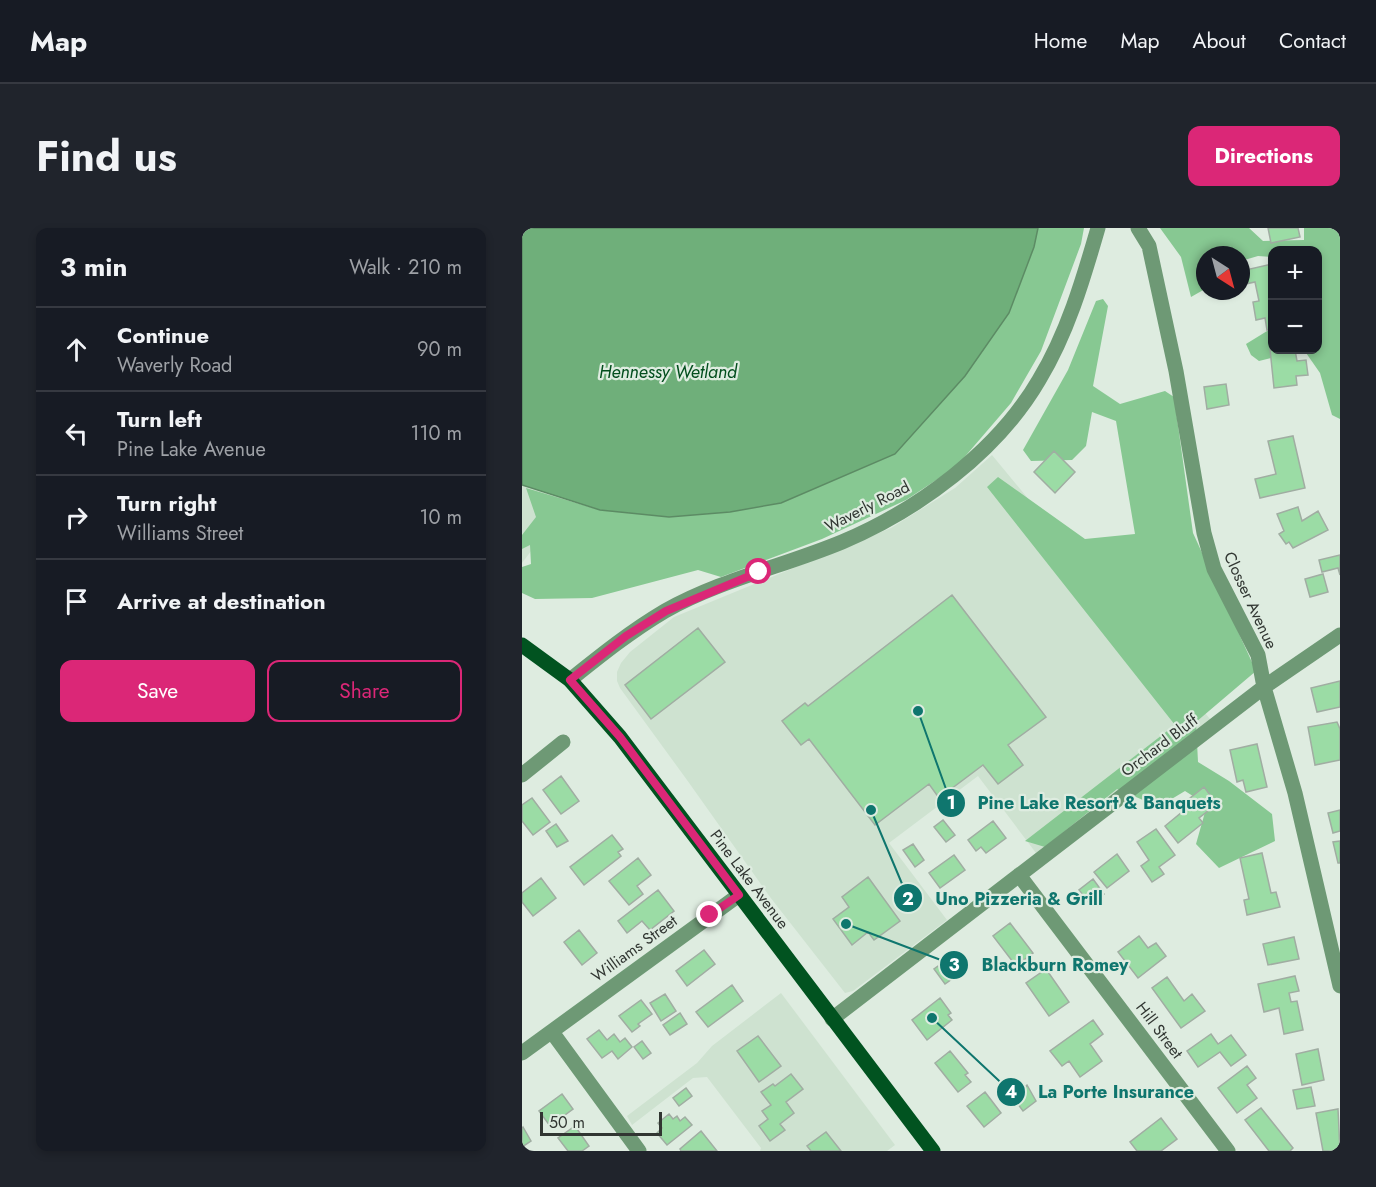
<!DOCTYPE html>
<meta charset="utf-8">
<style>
:root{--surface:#171b24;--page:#20242c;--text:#f1f3f6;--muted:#9ea1a6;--line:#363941;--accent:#db2777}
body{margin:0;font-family:Jost,sans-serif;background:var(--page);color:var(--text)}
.controls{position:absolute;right:18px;top:18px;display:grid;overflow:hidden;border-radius:12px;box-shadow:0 3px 9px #0003}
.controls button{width:54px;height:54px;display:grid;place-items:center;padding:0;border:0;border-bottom:2px solid var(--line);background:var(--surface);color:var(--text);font:30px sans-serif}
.compass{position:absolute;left:674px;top:18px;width:54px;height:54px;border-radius:50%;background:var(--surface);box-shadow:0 3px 9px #0003;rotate:144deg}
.scale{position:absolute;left:18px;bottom:15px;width:122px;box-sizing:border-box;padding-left:6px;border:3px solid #313632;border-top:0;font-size:16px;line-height:21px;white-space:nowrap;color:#313632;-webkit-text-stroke:4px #deece0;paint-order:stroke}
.stop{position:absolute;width:18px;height:18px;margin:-14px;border:4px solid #db2777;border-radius:50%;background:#fff}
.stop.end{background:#db2777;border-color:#fff;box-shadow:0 2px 6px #0008}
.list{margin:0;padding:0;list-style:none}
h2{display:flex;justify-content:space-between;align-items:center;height:78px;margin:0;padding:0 24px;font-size:26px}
h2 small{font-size:20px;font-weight:400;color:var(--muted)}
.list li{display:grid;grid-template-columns:39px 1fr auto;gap:18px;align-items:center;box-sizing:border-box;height:84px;padding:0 24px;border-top:2px solid var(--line)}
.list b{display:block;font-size:22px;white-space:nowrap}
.list p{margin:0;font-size:20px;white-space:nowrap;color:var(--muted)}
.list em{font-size:20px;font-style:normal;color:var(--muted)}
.actions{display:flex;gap:12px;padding:18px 24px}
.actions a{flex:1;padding:14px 0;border:2px solid var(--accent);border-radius:12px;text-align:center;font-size:21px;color:var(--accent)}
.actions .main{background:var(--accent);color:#fff}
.icon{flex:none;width:33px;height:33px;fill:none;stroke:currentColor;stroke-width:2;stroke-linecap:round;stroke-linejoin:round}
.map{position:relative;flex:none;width:818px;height:923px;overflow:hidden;border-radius:12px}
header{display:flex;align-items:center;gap:36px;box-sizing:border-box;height:84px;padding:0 30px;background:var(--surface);border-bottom:2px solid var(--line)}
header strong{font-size:28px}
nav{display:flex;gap:33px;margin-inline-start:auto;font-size:21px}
.intro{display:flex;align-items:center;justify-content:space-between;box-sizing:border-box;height:144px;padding:0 36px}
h1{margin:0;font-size:42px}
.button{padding:15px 27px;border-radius:12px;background:var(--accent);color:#fff;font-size:21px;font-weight:700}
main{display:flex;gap:36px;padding:0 36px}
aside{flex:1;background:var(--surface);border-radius:12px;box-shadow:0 3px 9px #0003}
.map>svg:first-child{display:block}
.built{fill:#cee2d0}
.forest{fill:#87c892}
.water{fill:#6faf7a;stroke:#5c8b64;stroke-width:1.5}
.building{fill:#9bdca5;stroke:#a0ada2;stroke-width:1.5}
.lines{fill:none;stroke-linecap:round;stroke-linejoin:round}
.minor{stroke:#6e9975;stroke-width:15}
.major{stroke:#015320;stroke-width:15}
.route{stroke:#db2777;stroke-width:8}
.labels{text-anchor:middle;stroke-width:4.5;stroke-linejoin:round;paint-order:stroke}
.street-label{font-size:16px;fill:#313632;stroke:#deece0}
.water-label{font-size:18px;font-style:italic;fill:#024e1d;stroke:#deece0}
.leader{fill:none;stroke:#0f766e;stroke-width:2}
.callout-dot{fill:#0f766e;stroke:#deece0;stroke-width:2}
.mark-label{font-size:18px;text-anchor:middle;font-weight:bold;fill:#fff}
.callout-label{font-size:18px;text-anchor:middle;font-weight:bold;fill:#0f766e;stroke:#deece0;stroke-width:4.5;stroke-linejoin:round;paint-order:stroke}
</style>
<header>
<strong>Map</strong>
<nav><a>Home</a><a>Map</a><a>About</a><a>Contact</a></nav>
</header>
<div class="intro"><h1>Find us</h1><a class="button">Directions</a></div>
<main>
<aside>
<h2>3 min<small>Walk · 210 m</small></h2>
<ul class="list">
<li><svg class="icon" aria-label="ahead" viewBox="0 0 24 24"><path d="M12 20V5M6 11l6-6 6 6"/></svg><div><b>Continue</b><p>Waverly Road</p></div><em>90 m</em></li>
<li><svg class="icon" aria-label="left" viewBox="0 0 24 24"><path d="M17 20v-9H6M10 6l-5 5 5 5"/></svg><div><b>Turn left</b><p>Pine Lake Avenue</p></div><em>110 m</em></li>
<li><svg class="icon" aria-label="right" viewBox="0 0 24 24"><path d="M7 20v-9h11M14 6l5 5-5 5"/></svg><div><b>Turn right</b><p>Williams Street</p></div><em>10 m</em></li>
<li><svg class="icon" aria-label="arrive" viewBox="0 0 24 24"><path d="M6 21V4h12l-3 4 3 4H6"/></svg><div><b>Arrive at destination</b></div></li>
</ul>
<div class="actions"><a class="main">Save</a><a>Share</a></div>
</aside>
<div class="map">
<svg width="818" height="923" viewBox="0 0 818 923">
<rect width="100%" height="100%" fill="#deece0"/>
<!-- built -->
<path class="built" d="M470 227 688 491 514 625 456 548 367 615 425 692 331 763 323 765 248 669 165 552 98 460 95 453V444L99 435 108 424 152 389 369 300 433 260Z
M0 257 47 273 0 335Z
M259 765 373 917 365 923H238L239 920 185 849 171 850 110 897 105 888 175 835 190 818Z"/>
<!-- forest -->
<path class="forest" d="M516 0H562L559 16 519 123 489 175 434 239 384 272 300 311 199 349 176 342 70 370 13 371 0 365V339L9 336 8 317 0 321V307L14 289 4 260 78 282 147 289 208 284 259 275 373 226 443 148 487 85 512 19Z
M638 0H727L741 13 782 12V0H818V191L810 187 798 145 782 122 737 133 729 127 724 116 750 100V122H796V22H750V29L736 28 719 33V27H683V61L669 69 659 29Z
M581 71 586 78 571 158 598 176 643 163 652 169 671 305 734 443 674 494 676 534 707 553 750 586 753 613 697 640 674 616 685 577 663 563 633 581 621 572 595 561 523 619 503 613 653 497 465 259 476 249 563 311 613 306 594 193 570 184 564 218 550 232 509 233 501 222 546 142 574 73Z"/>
<!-- water -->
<path class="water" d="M0 0H516L512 19 487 85 443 148 373 226 259 275 208 284 147 289 78 282 0 257Z"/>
<!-- building -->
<path class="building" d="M746 0H776L778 9 749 15Z
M750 36V101L745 102 743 90 734 92 731 74 737 73 733 54 719 57V43Z
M748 121 773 122 775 133 784 132 786 147 774 148 775 157 752 160Z
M704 156 707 177 685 181 682 159Z
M771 208 783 260 738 270 733 251 754 246 746 213Z
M532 223 553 244 533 265 512 244Z
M776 279 780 293 796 283 806 302 771 320 767 314 764 316 757 306 762 303 755 286Z
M818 327V347L816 340 800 344 797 332Z
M801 346 806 364 788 369 783 351Z
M430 367 524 489 486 517 501 537 476 556 461 537 417 570 407 556 353 597 287 511 279 517 260 493 283 475 286 478Z
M176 400 203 434 129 491 103 457Z
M818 453V479L795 484 789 460Z
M815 494 818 501V532L793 537 786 499Z
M735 516 745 559 724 564 721 552 715 554 708 522Z
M39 548 57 573 39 586 21 562Z
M682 559 695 576 677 590 681 595 656 615 643 598 666 579 663 574Z
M10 570 28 594 11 607 0 593V577Z
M818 582V603L811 605 806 585Z
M421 592 433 607 424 614 412 599Z
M471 593 484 610 464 625 459 619 454 623 446 612Z
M34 596 46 613 35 619 24 603Z
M634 601 653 627 637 639 642 646 630 654 619 638 627 632 615 614Z
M90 607 101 621 96 624 99 628 62 657 48 639Z
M818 613V635H816L811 614Z
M391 616 402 632 393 639 381 622Z
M740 625 749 665 754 664 758 679 725 687 722 672 727 671 718 630Z
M595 626 607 643 585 660 572 644Z
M432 627 443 642 418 660 407 645Z
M116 630 129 647 115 658 121 666 107 677 87 653Z
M346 649 378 693 352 712 346 704 330 717 311 691 327 679 320 669Z
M19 650 34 670 11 688 0 674V665Z
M571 651 582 666 568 676 557 662Z
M136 662 152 683 128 702 120 693 105 705 96 693Z
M488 695 511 725 494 738 471 708Z
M57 702 75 725 60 737 42 714Z
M617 708 626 720 634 715 644 728 616 750 596 724Z
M772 709 777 731 746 737 741 716Z
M182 722 193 736 165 758 154 743Z
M426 731 437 746 423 756 412 741Z
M524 741 547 774 527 788 504 755Z
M773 748 777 763 767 765 769 774 775 773 781 802 762 806 757 780 742 784 736 756Z
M645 749 662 773 670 766 683 783 659 800 630 760Z
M210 757 221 773 186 799 174 784Z
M143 766 154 783 139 793 128 775Z
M418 770 429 785 426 787 430 792 405 812 390 792Z
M119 772 130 786 116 796 118 798 110 804 97 788Z
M158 785 165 796 148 807 141 797Z
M571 792 581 806 568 816 580 833 558 849 547 833 540 838 528 823Z
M77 802 85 812 92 806 98 814 103 810 110 819 96 831 90 823 80 830 65 811Z
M689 806 696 816 709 807 724 827 709 838 698 824 676 839 665 823Z
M236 808 259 838 237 854 215 823Z
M120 813 129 825 121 831 112 819Z
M796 821 802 852 780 857 774 826Z
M428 823 446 845 443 847 449 854 436 864 413 835Z
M725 838 734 850 725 857 735 870 715 885 696 860Z
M269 846 281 861 264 874 272 885 258 896 263 902 248 913 237 898 246 891 240 883 249 877 239 864 251 856 253 858Z
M505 857 514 873 501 883 490 868Z
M789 859 793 878 775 881 771 862Z
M164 860 170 868 157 878 151 870Z
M463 864 479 885 462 899 445 878Z
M40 866 51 881 28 898 17 883Z
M739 880 771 920 768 923H747L723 892Z
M816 881 818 923H801L794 885Z
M147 886 151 891 155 888 158 893 163 889 170 897 145 917 135 905 140 900 136 895Z
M639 890 655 911 639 923H615L608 914Z
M53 898 67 918 60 923H46L36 910Z
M1 899 9 913 0 919V900Z
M179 903 195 923H159L158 921Z
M304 904 319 923H289L285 918Z"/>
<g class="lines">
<!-- minor -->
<path class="minor" d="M616 0 627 18 654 143 682 305 692 341 736 427 742 459 773 565 818 758
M48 452C78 428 109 403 143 383 198 352 262 338 320 314 396 282 475 224 517 152 545 106 561 52 576 0
M0 547 41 514
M497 647 706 923
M310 791 742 459 818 407
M30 804 117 923
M0 825 217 667"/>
<!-- major -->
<path class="major" d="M0 417 48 452 98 509 411 923"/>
</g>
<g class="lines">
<!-- route -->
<path class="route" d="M188 687 217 667 98 509 48 452 104 408 144 383 237 344"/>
</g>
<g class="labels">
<!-- street labels -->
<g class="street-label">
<text transform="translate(345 278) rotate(-27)" y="6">Waverly Road</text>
<text transform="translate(729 372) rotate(65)" y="6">Closser Avenue</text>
<text transform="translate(637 517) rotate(-37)" y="6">Orchard Bluff</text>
<text transform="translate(228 651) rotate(53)" y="6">Pine Lake Avenue</text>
<text transform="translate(112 720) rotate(-36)" y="6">Williams Street</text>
<text transform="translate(638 802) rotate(53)" y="6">Hill Street</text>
</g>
<!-- water labels -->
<g class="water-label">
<text x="146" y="150">Hennessy Wetland</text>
</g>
</g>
<!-- callouts -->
<path class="leader" d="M396 483L429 575M349 582L386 670M324 696L432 737M410 790L489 864"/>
<g class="callout-dot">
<circle cx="396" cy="483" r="6"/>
<circle cx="349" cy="582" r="6"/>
<circle cx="324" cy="696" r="6"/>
<circle cx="410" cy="790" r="6"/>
<circle cx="429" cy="575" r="15"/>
<circle cx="386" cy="670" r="15"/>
<circle cx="432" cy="737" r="15"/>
<circle cx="489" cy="864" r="15"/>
</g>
<g class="mark-label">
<text x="429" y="581">1</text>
<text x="386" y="677">2</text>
<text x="432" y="743">3</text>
<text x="489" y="870">4</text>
</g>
<g class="callout-label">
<text x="577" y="581">Pine Lake Resort &amp; Banquets</text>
<text x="497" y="677">Uno Pizzeria &amp; Grill</text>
<text x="533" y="743">Blackburn Romey</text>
<text x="594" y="870">La Porte Insurance</text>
</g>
</svg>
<div class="controls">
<button>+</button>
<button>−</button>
</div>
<svg class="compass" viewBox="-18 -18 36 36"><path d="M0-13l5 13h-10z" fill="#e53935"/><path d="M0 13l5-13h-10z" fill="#9ea1a6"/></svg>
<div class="scale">50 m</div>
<div class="stop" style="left:237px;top:344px"></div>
<div class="stop end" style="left:188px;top:687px"></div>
</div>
</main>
